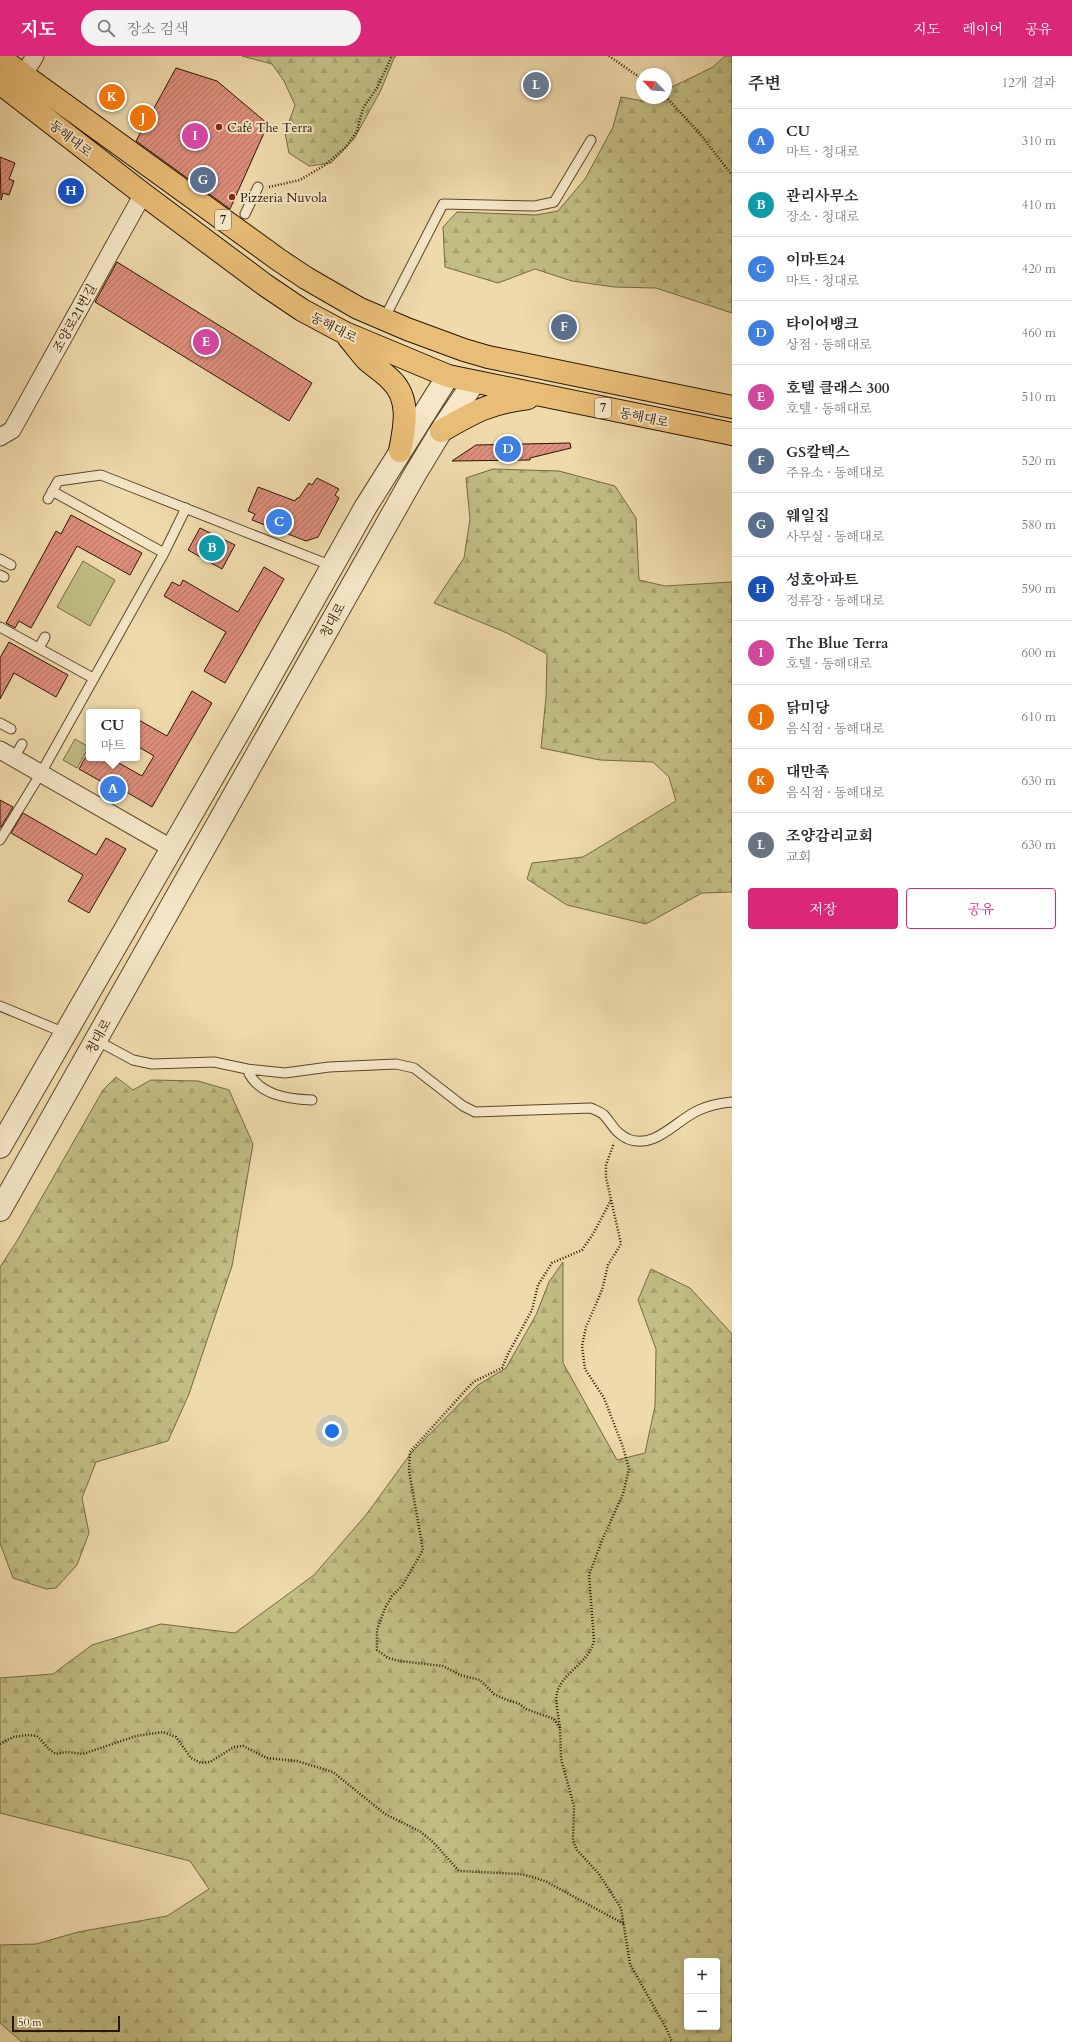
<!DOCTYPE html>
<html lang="ko">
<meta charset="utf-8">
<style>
:root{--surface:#fff;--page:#f2f2f3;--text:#2b2b33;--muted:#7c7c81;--line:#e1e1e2;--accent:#db2777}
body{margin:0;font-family:Cardo,"Noto Serif KR",serif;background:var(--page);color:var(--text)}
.controls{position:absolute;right:12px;bottom:12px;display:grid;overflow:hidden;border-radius:4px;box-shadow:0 2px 6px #0003}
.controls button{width:36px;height:36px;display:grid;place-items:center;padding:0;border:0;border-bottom:1px solid var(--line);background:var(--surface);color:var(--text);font:20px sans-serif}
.compass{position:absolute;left:636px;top:12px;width:36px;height:36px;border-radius:50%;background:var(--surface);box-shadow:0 2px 6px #0003;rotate:295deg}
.scale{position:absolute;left:12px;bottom:10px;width:108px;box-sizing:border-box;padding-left:4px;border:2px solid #2b1501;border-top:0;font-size:11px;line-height:14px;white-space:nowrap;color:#2b1501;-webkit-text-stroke:3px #f5e7c8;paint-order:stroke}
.you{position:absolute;left:332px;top:1375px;width:14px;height:14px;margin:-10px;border:3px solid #fff;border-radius:50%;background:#1a73e8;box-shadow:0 0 0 6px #1a73e833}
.badge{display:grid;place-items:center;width:26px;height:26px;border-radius:50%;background:var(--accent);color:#fff;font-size:13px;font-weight:700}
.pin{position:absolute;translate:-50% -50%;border:2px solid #fff;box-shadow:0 1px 4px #0006}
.popup{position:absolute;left:86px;top:653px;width:54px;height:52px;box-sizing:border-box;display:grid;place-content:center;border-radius:4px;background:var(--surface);filter:drop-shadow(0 1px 3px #0005);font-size:13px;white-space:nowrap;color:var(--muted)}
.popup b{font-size:15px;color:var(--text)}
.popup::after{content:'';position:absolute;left:50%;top:100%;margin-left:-8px;border:8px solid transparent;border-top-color:var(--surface)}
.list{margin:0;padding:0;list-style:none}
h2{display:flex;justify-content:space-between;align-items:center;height:52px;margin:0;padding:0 16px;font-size:17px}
h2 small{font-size:13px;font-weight:400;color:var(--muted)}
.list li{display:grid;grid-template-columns:26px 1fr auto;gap:12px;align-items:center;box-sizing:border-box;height:64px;padding:0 16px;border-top:1px solid var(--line)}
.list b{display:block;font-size:15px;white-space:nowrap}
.list p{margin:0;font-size:13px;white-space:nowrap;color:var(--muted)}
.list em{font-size:13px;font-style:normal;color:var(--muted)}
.actions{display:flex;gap:8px;padding:12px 16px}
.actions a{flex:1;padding:9px 0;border:1px solid var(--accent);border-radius:4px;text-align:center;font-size:14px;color:var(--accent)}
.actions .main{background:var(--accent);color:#fff}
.icon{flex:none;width:22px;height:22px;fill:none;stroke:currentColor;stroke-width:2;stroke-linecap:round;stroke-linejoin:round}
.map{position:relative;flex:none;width:732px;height:1986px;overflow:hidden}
header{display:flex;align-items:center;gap:24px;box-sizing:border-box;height:56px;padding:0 20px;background:var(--accent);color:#fff}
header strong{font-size:19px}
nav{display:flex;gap:22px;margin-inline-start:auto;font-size:14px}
.search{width:280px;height:36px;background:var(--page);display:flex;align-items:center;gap:10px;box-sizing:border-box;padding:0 14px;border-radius:22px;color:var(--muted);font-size:15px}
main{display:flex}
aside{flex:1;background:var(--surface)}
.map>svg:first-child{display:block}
.green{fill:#c1bd83;stroke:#766942}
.forest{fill:url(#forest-firs);stroke:#766942;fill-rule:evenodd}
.building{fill:url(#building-hatch);stroke:#2b1501}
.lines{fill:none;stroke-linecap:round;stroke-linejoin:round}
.service-casing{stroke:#5c462c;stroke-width:11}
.minor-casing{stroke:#5c462c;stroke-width:19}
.tertiary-casing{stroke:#5c462c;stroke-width:24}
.primary-casing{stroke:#2b1501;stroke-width:24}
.path{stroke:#2b1501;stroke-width:2.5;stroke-dasharray:1 2;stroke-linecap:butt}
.service{stroke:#f5e7c8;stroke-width:9}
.minor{stroke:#f5e7c8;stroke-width:17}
.tertiary{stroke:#f5e7c8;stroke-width:22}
.primary{stroke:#e8bd76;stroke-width:22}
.poi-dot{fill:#8f2418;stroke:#f5e7c8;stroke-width:1.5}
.labels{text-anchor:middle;stroke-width:4;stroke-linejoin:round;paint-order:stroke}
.shield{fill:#f5e7c8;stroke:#68543d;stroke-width:1}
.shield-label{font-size:12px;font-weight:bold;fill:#2b1501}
.poi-label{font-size:13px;fill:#2b1501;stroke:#f5e7c8;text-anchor:start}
.street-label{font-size:13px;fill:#2b1501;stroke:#f5e7c8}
</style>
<header>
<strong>지도</strong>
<div class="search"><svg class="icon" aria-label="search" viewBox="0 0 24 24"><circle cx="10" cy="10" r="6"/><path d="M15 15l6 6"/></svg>장소 검색</div>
<nav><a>지도</a><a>레이어</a><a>공유</a></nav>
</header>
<main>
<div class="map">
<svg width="732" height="1986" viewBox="0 0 732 1986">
<defs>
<pattern id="forest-firs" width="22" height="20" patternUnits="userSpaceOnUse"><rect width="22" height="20" fill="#c1bd83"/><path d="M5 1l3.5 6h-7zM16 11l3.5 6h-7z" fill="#a6a26f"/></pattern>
<pattern id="building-hatch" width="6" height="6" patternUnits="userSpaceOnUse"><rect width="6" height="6" fill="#df8f7d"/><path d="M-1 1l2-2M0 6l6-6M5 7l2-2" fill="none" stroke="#b57464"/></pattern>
</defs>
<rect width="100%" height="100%" fill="#efdaab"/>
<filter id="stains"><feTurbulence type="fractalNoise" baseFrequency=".005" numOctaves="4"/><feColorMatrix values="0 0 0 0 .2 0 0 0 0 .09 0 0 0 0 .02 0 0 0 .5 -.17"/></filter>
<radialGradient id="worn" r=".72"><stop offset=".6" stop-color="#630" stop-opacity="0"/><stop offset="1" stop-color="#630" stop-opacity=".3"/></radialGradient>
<!-- green -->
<path class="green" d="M83 505 115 524 90 570 57 551Z
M75 683 89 691 77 712 63 704Z"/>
<!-- forest -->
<path class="forest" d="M242 0H396L394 2 381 34 354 83 331 107 309 110 289 97 285 77 295 49 284 25 272 8Z
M725 0H732V257L656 232 614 231 572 225 535 213 498 227 445 211 443 171 457 156 536 159 558 155 585 123 613 71 621 41 643 45 649 42H666V34L713 11Z
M493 413 559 415 615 430 636 462 639 524 665 530 732 526V836L702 837 646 868 567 849 527 823 532 807 583 801 676 745 669 721 653 706 600 704 541 692 546 641 547 598 507 577 434 547 464 502 470 463 466 422Z
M116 1021 133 1034 151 1024 198 1025 229 1034 253 1088 232 1210 189 1338 168 1385 96 1406 82 1442 89 1477 77 1509 56 1532 46 1533 13 1522 0 1487V1211L17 1185 103 1034Z
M563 1206V1307L617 1404 645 1397 655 1350 656 1293 638 1244 651 1213 690 1232 732 1278V1986H22L0 1967V1889L36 1888 78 1876 167 1860 209 1833 190 1805 0 1757V1622L53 1618 92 1589 161 1568 235 1577 314 1519 366 1459 411 1397 478 1329 506 1312 536 1259 549 1226ZM687 1905H717V1971H687Z"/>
<!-- building -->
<path class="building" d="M176 12 217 25 268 68 230 153 136 85Z
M0 101 15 107 9 123 14 125 9 139 3 137 1 144Z
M117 206 312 327 289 365 95 246Z
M570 387 571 392 530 402V404L452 405 476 389Z
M317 422 339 433 335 439 339 442 318 481 306 485 252 464 255 458 248 455 258 431 295 445 297 442H299L309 427 312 429Z
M71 459 142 497 130 519 77 490 31 572 19 565 15 572 6 567 56 475 61 478Z
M200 472 235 489 222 513 188 494Z
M264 511 284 523 225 627 204 615 226 576 164 540 172 526 180 530 183 524 238 556Z
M9 586 68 619 56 641 14 617 0 643V602Z
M192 635 212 647 152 751 118 731 116 734 79 713 85 702H110L142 720 154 700 137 690V663L167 680Z
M0 744 13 751 1 771H0Z
M23 757 96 799 106 782 126 793 89 857 68 845 83 819 11 777Z"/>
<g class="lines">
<defs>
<path id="service" d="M245 158 258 131
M384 263 443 148 535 150 554 146 591 84
M52 435 164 497
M48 443 58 425 101 419 332 510
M0 503 11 509
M0 519 4 521
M0 571 93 622
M39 592 45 581
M0 667 11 673
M14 702 22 688
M0 784 41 717 164 497 186 452
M0 950 65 977
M96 984 133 1004 152 1008 214 1006 247 1013 285 1017 329 1011 396 1008 414 1012 463 1050 475 1056 591 1052C595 1054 601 1056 604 1059 613 1069 615 1077 628 1083 655 1094 676 1064 699 1054 710 1049 721 1047 732 1046
M247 1013C257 1039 287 1043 312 1044"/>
<path id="minor" d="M24 18 35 0
M0 381 12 374 143 138
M0 694 171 792"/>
<path id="tertiary" d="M0 1091 248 660 365 452 448 320
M0 1154 415 418 441 375 474 326"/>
<path id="primary" d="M0 2 279 204 306 222 358 252 407 273 464 294 488 301 732 351
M0 27 143 138 265 229 302 254 345 277 448 320 732 378
M348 281C355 289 361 298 368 305 375 311 383 316 390 323 411 342 405 370 400 395
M441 375C474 356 489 347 528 342"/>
</defs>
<!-- service casing -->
<use href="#service" class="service-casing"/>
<!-- minor casing -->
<use href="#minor" class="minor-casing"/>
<!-- tertiary casing -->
<use href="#tertiary" class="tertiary-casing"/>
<!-- primary casing -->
<use href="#primary" class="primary-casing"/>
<!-- path -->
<path class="path" d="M609 0 642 23
M666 41 700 78 732 119
M269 131 300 124 325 109 346 91 357 75 363 52 377 32 392 0
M611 1144 593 1178 582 1194 552 1207 538 1229 532 1254 508 1298 502 1312 473 1326 410 1396 409 1415 423 1494 402 1530 392 1540 385 1552 377 1574V1594L388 1602 400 1605 443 1610 460 1619 480 1624 494 1638 507 1644 518 1647 526 1653 554 1663 560 1672 561 1703 574 1750 573 1785 577 1794 599 1818 621 1852 630 1908 667 1974 672 1986
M560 1672C559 1662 555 1647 557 1637 562 1616 590 1607 594 1584L589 1519 603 1482 623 1438 629 1413 623 1391 604 1342 585 1313 582 1290 586 1271 602 1234 608 1209 621 1188 606 1121V1109L614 1087
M0 1688 13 1681 28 1679 37 1680 50 1694 56 1698 67 1696 83 1698 136 1680 163 1676 176 1681 191 1702 201 1707 210 1706 234 1691 243 1690 267 1702 297 1705 333 1716 385 1758 421 1776 434 1787 459 1815 520 1818 533 1821 547 1826 624 1868"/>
<!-- service -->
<use href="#service" class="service"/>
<!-- minor -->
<use href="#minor" class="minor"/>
<!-- tertiary -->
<use href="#tertiary" class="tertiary"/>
<!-- primary -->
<use href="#primary" class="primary"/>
</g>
<!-- markers -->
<g class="poi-dot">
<circle cx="219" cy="71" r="4"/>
<circle cx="232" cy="141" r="4"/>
</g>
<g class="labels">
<!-- shield labels -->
<g class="shield">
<rect x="215" y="154" width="16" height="20" rx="3"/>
<rect x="595" y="342" width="16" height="20" rx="3"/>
</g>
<g class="shield-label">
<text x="223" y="168">7</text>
<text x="603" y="356">7</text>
</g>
<!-- poi labels -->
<g class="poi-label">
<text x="227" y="76">Café The Terra</text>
<text x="240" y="146">Pizzeria Nuvola</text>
</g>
<!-- street labels -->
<g class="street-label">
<text transform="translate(71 82) rotate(38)" y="5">동해대로</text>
<text transform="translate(74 262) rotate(-61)" y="5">조양로21번길</text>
<text transform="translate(334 271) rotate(27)" y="5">동해대로</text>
<text transform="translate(644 361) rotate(12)" y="5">동해대로</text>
<text transform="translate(332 564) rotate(-61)" y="5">청대로</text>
<text transform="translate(98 980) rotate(-61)" y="5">청대로</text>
</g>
</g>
<rect width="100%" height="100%" filter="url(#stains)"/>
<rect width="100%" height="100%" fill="url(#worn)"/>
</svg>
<div class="controls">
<button>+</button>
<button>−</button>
</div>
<svg class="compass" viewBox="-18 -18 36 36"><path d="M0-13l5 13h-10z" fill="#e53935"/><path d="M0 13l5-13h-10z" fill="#7c7c81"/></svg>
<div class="scale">50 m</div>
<div class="you"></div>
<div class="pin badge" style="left:113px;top:733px;background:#3f7fe0">A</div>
<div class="popup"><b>CU</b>마트</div>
<div class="pin badge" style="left:212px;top:492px;background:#0f9aa8">B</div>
<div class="pin badge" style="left:279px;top:466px;background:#3f7fe0">C</div>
<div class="pin badge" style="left:508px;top:393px;background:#3f7fe0">D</div>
<div class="pin badge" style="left:206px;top:286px;background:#d1479c">E</div>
<div class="pin badge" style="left:564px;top:271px;background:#5c6f8a">F</div>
<div class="pin badge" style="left:203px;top:124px;background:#5c6f8a">G</div>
<div class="pin badge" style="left:71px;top:135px;background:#1a4fb4">H</div>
<div class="pin badge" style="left:195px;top:80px;background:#d1479c">I</div>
<div class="pin badge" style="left:143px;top:62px;background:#e8710a">J</div>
<div class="pin badge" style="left:112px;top:41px;background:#e8710a">K</div>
<div class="pin badge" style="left:536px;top:29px;background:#6b7280">L</div>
</div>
<aside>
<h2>주변<small>12개 결과</small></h2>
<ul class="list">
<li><span class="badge" style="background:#3f7fe0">A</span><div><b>CU</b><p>마트 · 청대로</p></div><em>310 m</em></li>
<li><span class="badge" style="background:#0f9aa8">B</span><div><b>관리사무소</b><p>장소 · 청대로</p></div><em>410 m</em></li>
<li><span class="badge" style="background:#3f7fe0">C</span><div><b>이마트24</b><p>마트 · 청대로</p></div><em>420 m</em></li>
<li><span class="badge" style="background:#3f7fe0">D</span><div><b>타이어뱅크</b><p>상점 · 동해대로</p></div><em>460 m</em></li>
<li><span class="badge" style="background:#d1479c">E</span><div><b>호텔 클래스 300</b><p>호텔 · 동해대로</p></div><em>510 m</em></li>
<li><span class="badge" style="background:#5c6f8a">F</span><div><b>GS칼텍스</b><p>주유소 · 동해대로</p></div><em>520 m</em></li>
<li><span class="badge" style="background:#5c6f8a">G</span><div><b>웨일집</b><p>사무실 · 동해대로</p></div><em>580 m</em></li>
<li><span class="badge" style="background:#1a4fb4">H</span><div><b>성호아파트</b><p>정류장 · 동해대로</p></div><em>590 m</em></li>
<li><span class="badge" style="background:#d1479c">I</span><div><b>The Blue Terra</b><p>호텔 · 동해대로</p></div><em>600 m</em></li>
<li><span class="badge" style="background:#e8710a">J</span><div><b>닭미당</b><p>음식점 · 동해대로</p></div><em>610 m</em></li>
<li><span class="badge" style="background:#e8710a">K</span><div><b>대만족</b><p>음식점 · 동해대로</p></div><em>630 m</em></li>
<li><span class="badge" style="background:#6b7280">L</span><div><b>조양감리교회</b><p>교회</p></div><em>630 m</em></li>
</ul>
<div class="actions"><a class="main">저장</a><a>공유</a></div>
</aside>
</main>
